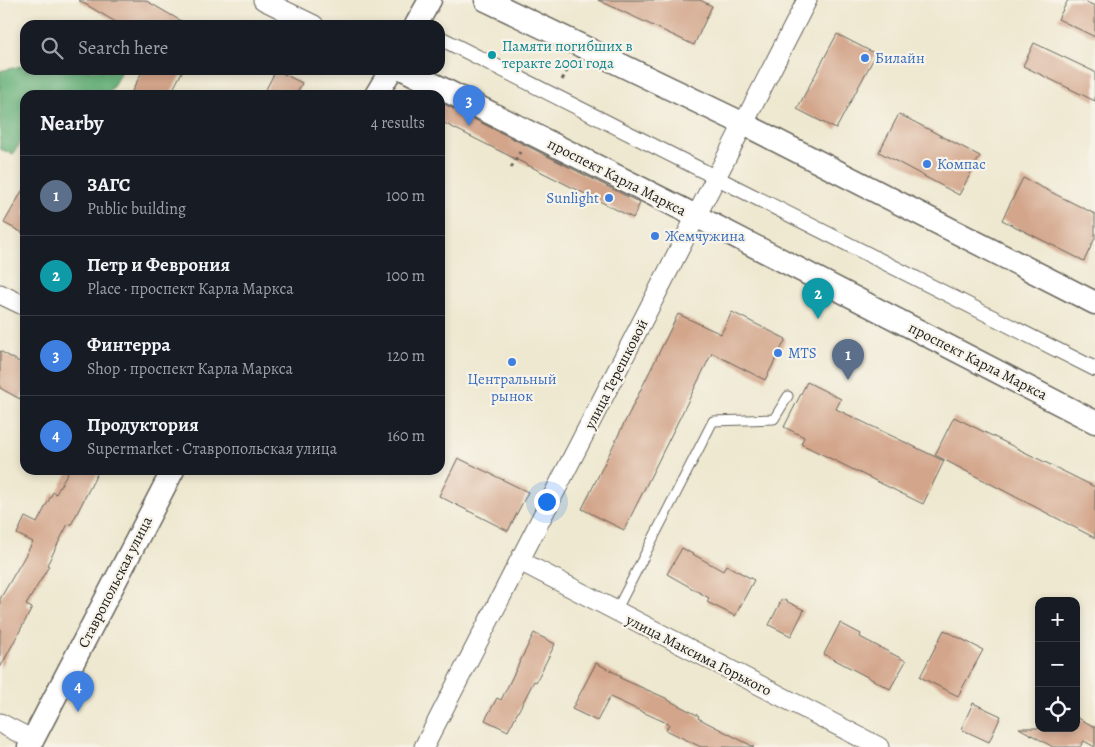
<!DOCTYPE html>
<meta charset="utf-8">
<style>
:root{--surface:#171b24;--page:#20242c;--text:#f1f3f6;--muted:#9ea1a6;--line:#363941;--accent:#0f766e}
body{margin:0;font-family:Alegreya,serif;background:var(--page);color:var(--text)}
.controls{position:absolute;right:15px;bottom:15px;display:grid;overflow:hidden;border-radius:10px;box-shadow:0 2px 8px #0003}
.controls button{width:45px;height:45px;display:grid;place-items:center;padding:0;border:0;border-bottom:1px solid var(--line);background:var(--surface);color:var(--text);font:25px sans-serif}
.you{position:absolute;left:546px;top:501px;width:18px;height:18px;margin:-12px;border:4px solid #fff;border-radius:50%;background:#1a73e8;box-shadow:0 0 0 8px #1a73e833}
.badge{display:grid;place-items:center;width:32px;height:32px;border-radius:50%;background:var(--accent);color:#fff;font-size:16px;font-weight:700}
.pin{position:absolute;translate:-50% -41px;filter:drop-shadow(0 1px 2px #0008)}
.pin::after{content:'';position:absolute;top:26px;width:18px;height:15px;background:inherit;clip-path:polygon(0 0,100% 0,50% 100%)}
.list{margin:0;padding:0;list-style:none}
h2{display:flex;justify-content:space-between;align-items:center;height:65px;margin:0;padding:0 20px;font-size:21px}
h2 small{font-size:16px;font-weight:400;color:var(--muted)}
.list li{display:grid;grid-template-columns:32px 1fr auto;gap:15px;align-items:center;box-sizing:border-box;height:80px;padding:0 20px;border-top:1px solid var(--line)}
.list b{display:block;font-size:19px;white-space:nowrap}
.list p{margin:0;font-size:16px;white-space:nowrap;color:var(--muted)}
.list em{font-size:16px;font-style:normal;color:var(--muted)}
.icon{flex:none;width:28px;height:28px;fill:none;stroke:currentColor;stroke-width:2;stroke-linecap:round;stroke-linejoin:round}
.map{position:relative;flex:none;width:1095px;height:747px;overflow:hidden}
.search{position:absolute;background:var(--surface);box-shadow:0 2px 8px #0003;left:20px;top:20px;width:425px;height:55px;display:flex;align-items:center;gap:12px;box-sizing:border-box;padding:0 18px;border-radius:15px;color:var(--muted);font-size:19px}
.panel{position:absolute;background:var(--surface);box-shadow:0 2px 8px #0003;left:20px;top:90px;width:425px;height:385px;border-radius:15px}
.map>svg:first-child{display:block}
.forest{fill:#66b179;stroke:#41664a}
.building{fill:#d3a58a}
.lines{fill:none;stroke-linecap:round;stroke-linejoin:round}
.service-casing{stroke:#66635b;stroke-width:11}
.pedestrian-casing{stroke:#66635b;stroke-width:16}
.minor-casing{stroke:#66635b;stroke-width:21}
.tertiary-casing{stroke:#66635b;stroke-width:25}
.path{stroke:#66635b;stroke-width:3;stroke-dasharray:4 4;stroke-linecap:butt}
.service{stroke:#fff;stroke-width:9}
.pedestrian{stroke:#fff;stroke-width:14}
.minor{stroke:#fff;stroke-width:19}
.tertiary{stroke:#fff;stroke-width:22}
.culture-dot{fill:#0f9aa8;stroke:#f7f3e8;stroke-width:2}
.shop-dot{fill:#3f7fe0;stroke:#f7f3e8;stroke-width:2}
.labels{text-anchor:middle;stroke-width:4.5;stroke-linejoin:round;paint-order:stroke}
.culture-label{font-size:15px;fill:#0d838f;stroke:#f7f3e8;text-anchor:start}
.shop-label{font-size:15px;fill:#366cbe;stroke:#f7f3e8;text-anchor:start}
.street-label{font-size:15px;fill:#1c1c1c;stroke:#f7f3e8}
</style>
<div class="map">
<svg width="1095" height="747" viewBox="0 0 1095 747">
<rect width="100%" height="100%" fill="#f7f3e8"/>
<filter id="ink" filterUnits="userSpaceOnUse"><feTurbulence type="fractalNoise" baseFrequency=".02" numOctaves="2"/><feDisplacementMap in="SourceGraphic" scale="10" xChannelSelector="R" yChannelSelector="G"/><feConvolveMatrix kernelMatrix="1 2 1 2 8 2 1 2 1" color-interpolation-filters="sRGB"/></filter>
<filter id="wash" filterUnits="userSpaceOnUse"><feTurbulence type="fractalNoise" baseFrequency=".0096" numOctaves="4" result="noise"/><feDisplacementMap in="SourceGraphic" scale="20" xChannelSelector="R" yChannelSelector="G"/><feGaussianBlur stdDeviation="1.12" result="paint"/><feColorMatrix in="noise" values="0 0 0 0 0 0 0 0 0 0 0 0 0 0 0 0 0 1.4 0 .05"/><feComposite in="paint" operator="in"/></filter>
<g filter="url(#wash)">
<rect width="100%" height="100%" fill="#eee8d0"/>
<!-- forest -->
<path class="forest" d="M25 65V70H122L108 95H25V136L13 154 0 149V71Z"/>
<g id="blocks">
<!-- building -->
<path class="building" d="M78 0H145L188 25H121Z
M598 0H700L712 6 694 45Z
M1068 0H1082L1095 6V37L1058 19Z
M837 34 876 54 836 129 797 109Z
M1034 43 1095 72V101L1023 66Z
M143 70H183L170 95H130Z
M276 70 302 83 296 95H263Z
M440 102 640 203 633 218 440 121Z
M899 114 980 156 959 195 879 152Z
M1023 178 1095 214V238L1084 261 1002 220Z
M25 186V234L4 223Z
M732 312 786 339 765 380 712 353 624 530 582 509 678 314 721 334Z
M0 351 25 365V390L20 399 0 388Z
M807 382 841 399 836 409 944 461 923 504 801 444 804 437 784 427Z
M954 417 1095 487V538L935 455Z
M458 458 528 492 508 531 439 496Z
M69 470H99L71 525 68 524 47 565 49 566 26 605 32 608 0 668V599L33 542 17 534 25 517 37 523 53 492 56 494Z
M682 548 723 571 726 565 754 580 735 616 707 602 709 598 667 574Z
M782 599 804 610 791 636 769 625Z
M840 623 861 634 860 637 906 661 890 689 824 654Z
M944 630 983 650 958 696 920 677Z
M534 633 555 644 536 682 534 681 508 731 485 720 497 698 501 700Z
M596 663 621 676 620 678 668 699V700L699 716 698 718 754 747H701L666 730 669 724 610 697 597 721 572 709Z
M973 703 1001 716 989 742 961 729Z
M1076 717 1095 727V747L1084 741 1080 747H1053L1019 728H1076Z"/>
</g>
</g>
<g filter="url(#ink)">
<use href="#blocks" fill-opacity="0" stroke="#66635b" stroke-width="1"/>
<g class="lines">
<defs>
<path id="service" d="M616 611 713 421 774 419 788 396"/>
<path id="pedestrian" d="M440 38 1095 369"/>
<path id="minor" d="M263 0 314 25
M0 294 25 306
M520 561 879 747
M0 723 33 740
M424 747 807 0"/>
<path id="tertiary" d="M486 0 744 124 1095 303
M416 25 430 0
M405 70 696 216 1095 422
M376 95 391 70
M29 747 173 470"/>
</defs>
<!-- service casing -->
<use href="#service" class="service-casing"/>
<!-- pedestrian casing -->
<use href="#pedestrian" class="pedestrian-casing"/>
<!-- minor casing -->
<use href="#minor" class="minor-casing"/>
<!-- tertiary casing -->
<use href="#tertiary" class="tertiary-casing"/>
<!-- path -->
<path class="path" d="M562 80 571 63
M511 168 520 152"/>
<!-- service -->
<use href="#service" class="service"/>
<!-- pedestrian -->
<use href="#pedestrian" class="pedestrian"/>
<!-- minor -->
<use href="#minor" class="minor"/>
<!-- tertiary -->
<use href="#tertiary" class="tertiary"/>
</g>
</g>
<!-- markers -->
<circle class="culture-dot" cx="492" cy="55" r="5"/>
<g class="shop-dot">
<circle cx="865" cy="58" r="5"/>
<circle cx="927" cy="164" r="5"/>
<circle cx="609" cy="198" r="5"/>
<circle cx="655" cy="236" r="5"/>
<circle cx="778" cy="353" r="5"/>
<circle cx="512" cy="362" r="5"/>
</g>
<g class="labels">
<!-- culture labels -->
<g class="culture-label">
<text x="502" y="51">Памяти погибших в<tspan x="502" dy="17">теракте 2001 года</tspan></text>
</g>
<!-- shop labels -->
<g class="shop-label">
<text x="875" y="63">Билайн</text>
<text x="937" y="169">Компас</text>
<text x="599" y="203" text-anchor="end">Sunlight</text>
<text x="665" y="241">Жемчужина</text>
<text x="788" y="358">MTS</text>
<text x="512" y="384" text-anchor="middle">Центральный<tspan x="512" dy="17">рынок</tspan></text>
</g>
<!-- street labels -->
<g class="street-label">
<text transform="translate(617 177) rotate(27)" y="5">проспект Карла Маркса</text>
<text transform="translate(978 361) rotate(27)" y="5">проспект Карла Маркса</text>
<text transform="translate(616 374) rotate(-63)" y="5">улица Терешковой</text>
<text transform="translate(115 582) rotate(-63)" y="5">Ставропольская улица</text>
<text transform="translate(699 655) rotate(27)" y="5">улица Максима Горького</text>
</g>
</g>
</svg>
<div class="controls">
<button>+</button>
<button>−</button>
<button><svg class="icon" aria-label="locate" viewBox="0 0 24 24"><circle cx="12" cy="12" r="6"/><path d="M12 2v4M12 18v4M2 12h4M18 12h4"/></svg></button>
</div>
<div class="you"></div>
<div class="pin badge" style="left:848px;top:380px;background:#5c6f8a">1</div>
<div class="pin badge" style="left:818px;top:319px;background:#0f9aa8">2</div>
<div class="pin badge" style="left:469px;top:126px;background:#3f7fe0">3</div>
<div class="pin badge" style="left:78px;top:712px;background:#3f7fe0">4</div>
<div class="search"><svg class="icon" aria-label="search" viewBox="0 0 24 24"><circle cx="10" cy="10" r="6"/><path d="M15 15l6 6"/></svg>Search here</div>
<section class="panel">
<h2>Nearby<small>4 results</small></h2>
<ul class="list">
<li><span class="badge" style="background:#5c6f8a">1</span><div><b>ЗАГС</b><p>Public building</p></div><em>100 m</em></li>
<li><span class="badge" style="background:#0f9aa8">2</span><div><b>Петр и Феврония</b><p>Place · проспект Карла Маркса</p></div><em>100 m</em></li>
<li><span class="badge" style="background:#3f7fe0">3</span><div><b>Финтерра</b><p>Shop · проспект Карла Маркса</p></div><em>120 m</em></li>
<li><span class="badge" style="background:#3f7fe0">4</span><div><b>Продуктория</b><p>Supermarket · Ставропольская улица</p></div><em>160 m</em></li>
</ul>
</section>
</div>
